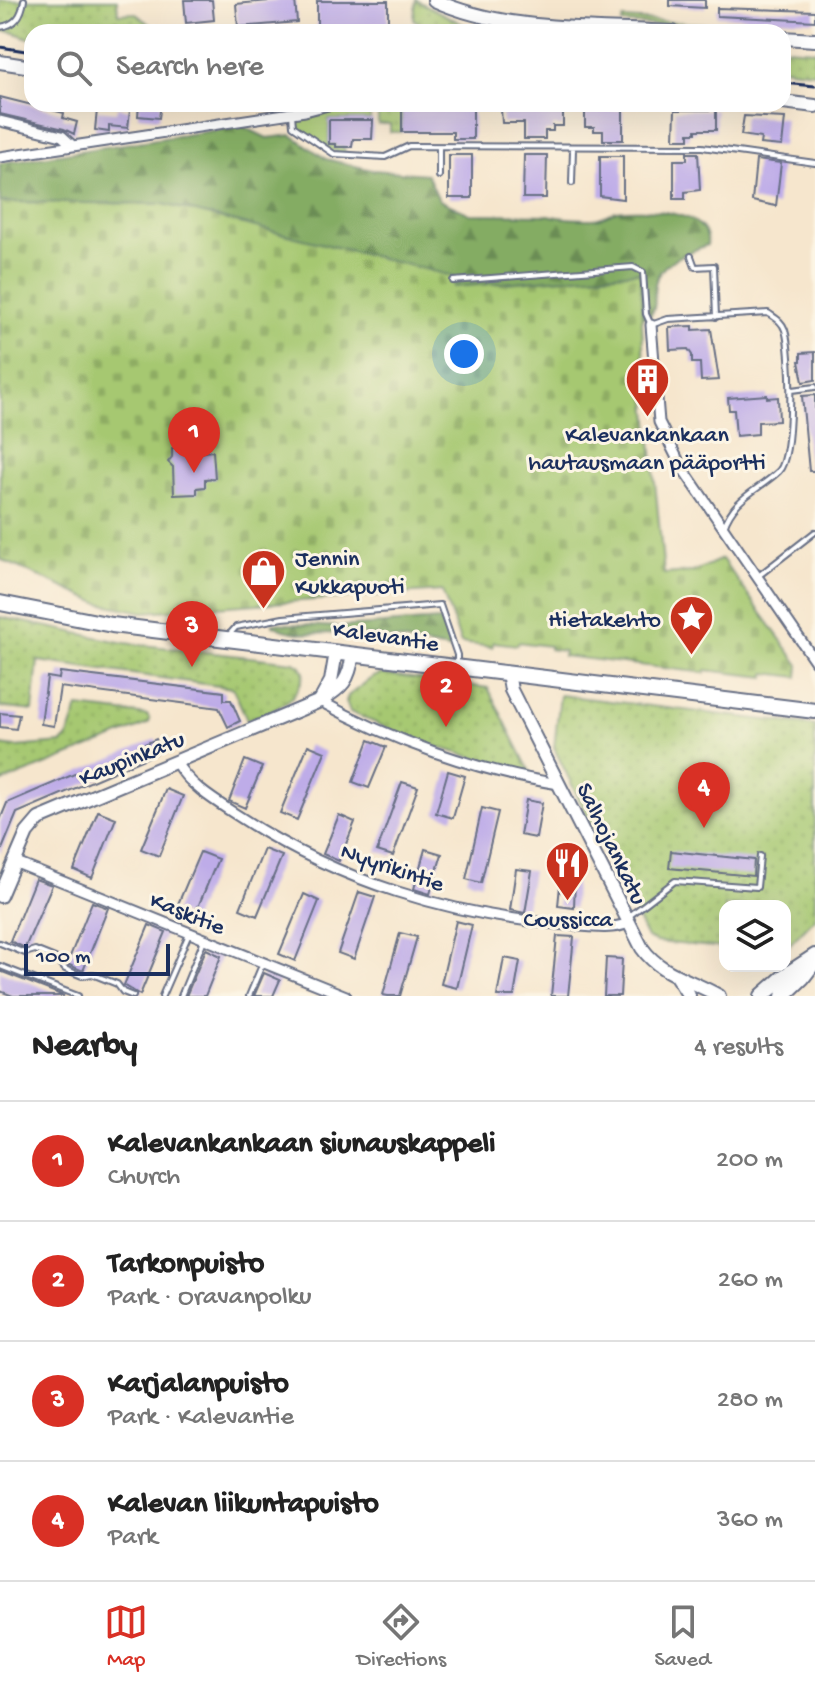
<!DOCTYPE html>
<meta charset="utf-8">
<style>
:root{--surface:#fff;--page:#f2f2f2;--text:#222;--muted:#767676;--line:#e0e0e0;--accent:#d93025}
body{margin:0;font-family:"Gochi Hand",sans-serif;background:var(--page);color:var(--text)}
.controls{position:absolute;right:24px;bottom:24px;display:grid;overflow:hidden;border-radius:16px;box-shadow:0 8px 32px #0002}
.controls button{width:72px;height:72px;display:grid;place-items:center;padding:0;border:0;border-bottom:2px solid var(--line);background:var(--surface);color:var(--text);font:40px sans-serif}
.scale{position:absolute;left:24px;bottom:20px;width:146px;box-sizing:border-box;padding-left:8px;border:4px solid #1b2f5e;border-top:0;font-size:22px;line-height:28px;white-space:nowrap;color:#1b2f5e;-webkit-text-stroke:6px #fcf5e5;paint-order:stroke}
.you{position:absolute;left:464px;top:354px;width:28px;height:28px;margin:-20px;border:6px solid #fff;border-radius:50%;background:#1a73e8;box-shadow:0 0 0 12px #1a73e833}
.badge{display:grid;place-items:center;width:52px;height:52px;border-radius:50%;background:var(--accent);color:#fff;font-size:26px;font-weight:700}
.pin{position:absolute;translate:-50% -66px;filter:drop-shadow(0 2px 4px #0008)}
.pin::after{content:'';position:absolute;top:42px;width:28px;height:24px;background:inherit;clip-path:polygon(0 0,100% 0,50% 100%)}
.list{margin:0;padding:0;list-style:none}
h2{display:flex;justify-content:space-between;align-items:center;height:104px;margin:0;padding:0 32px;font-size:34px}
h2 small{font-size:26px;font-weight:400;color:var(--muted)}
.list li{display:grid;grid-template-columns:52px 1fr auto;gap:24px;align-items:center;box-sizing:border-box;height:120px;padding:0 32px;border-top:2px solid var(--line)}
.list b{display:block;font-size:30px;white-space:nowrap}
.list p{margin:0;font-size:26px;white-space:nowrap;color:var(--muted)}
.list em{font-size:26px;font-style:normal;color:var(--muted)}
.icon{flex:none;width:44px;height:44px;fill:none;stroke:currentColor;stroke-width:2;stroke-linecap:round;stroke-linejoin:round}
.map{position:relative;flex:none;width:815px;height:996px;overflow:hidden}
.search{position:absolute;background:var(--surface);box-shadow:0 8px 32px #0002;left:24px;right:24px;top:24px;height:88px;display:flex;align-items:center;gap:20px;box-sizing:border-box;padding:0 28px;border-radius:24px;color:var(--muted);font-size:30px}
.sheet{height:584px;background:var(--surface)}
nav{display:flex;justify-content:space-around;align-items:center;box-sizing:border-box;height:112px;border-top:2px solid var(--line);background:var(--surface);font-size:22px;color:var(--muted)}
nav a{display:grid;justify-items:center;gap:4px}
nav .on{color:var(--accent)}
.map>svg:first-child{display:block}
.grass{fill:#a6c871;stroke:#607c68;stroke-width:2}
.forest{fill:url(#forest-firs);stroke:#506e60;stroke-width:2}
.cemetery{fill:url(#cemetery-stones);stroke:#607c68;stroke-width:2}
.park{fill:url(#park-dots);stroke:#607c68;stroke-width:2}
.building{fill:#beace8}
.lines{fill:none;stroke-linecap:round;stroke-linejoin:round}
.lane-casing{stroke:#686f85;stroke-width:8}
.street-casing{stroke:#686f85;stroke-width:13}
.secondary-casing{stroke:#686f85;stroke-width:16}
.primary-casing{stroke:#686f85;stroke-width:18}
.lane{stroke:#fff;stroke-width:4}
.street{stroke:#fff;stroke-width:9}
.secondary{stroke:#fff;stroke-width:12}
.primary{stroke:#fff;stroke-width:14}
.rail{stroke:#1b2f5e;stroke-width:3}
.labels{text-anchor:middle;stroke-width:6;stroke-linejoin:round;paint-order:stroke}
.poi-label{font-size:24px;fill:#1b2f5e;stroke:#fcf5e5}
.street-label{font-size:24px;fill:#1b2f5e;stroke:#fcf5e5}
</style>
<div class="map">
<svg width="815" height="996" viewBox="0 0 815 996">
<defs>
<pattern id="forest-firs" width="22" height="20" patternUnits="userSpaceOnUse" patternTransform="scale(2)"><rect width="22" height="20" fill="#84ac63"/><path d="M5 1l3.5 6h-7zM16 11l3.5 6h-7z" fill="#6b8c55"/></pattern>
<pattern id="cemetery-stones" width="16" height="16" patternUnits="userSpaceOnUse" patternTransform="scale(2)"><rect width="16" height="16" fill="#a6c871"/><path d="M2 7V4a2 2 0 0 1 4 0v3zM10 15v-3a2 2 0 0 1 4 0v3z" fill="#8eac64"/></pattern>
<pattern id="park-dots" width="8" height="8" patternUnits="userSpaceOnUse" patternTransform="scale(2)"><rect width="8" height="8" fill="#a6c871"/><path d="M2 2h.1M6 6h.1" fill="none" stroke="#8eac64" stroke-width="1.8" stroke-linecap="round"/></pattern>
</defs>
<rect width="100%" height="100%" fill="#fcf5e5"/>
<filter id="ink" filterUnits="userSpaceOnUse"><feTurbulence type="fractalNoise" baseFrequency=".0125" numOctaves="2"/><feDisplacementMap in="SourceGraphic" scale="16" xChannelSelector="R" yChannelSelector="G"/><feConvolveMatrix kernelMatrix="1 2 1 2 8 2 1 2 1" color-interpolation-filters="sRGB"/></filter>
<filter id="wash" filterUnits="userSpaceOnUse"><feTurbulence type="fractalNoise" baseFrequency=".006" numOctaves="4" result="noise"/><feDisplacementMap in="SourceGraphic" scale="32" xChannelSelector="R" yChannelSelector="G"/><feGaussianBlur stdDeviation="1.8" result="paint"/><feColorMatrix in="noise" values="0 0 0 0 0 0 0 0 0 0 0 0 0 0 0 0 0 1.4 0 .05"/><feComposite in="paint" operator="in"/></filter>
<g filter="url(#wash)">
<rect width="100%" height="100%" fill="#f6e6cd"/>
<!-- grass -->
<path class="grass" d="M623 19 752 27V31L622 23Z
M339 104H370V120H329V144L344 147 345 153 328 150 297 126 296 119 325 114Z"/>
<!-- forest -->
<path class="forest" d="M242 126 267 138 292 135 326 159 372 170 427 174 439 200 470 214 549 215C563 219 578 219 593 219 602 219 608 213 617 211 639 207 712 210 707 245 688 253 660 260 655 284 653 296 658 306 650 316L642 317 640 272 453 287 452 276 163 204 0 202V163Z
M440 620 453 650C422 644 391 638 359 634 331 630 298 640 273 625V623L339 627Z"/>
<!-- cemetery -->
<path class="cemetery" d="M0 202 163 204 452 276 454 287 640 272 644 370 664 574 693 572 722 559 799 665 798 677 766 673 765 677 706 670 705 673 563 656 564 651 549 649V646L518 642 517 645 494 642 492 647 461 643 442 591 143 612 98 603 0 559Z"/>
<!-- park -->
<path class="park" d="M0 0H117L118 14 135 13 156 29 155 32H32V39L12 32 0 31Z
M416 0 478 32C457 32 429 36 414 19Z
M783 48 815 50V72L783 68Z
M378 104H402V132H390V124H378Z
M0 617 125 643 294 662 301 666 304 673C296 705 276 709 247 720L233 688 38 661 33 711 0 707Z
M381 674 488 688 531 774 420 742 350 712 346 701 348 696 373 677Z
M560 695 815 726V918L785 949V906H725V948L656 942 647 938 554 748Z
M78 707 147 715 150 720 148 724 0 783V745L15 747 62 743 68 737Z"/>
<g id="blocks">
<!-- building -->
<path class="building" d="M184 0H212L214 20 186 23Z
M280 0H295L297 22 238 27 236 4Z
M670 0H705V8L670 6Z
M317 1H388V28H317Z
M717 8 815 11V21L717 16Z
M0 97 64 113 63 118 77 122 74 134 64 129 0 114Z
M139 104H161L159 118 138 116Z
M117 108 130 110 128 128 109 126V132L95 130 97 110 116 112Z
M402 109H473V139H453V132H402Z
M501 109H563V126H553V131H545V139H524V123H502Z
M585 110H623V140H603V131H594V127H585Z
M675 110H716V130H696V133H689V139H674Z
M744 116 785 118 782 146 760 144 761 138 741 135Z
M329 120H373L372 139H353L352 147H336V144H329Z
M687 153H698L700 190 685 192V199H674V160H687Z
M449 155H472V198H449Z
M524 155H547L546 198H523Z
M600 156H623V199L600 196Z
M756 160 781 163 776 206 752 201Z
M693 326V330L711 329 719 380 701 381 700 363H692V355L688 349 670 350 669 327Z
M815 352V380L803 382 799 361H801V353Z
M767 395V398L778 397 779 421 758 422V434L736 436 734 410H729L728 398Z
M815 395V471H809L802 396Z
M195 442V447L202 452 213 451 215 478 205 479V487L197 488V494L174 495 173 467 168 462 172 457V448H178L177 443Z
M60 672 224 692V700H231L240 721 228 727 219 708 60 687 54 726 41 724 47 677 59 679Z
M0 713 19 715 16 729 0 727Z
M156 739 160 752 17 813 0 854V820L7 803Z
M369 740 386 747 369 788 353 782Z
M308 745 325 752 297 820 280 813Z
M245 760 262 767 245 808 229 801Z
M448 771 465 776 453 818 436 813Z
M402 782 418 787 393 856 377 851Z
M166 789 183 796 159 856 141 849Z
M526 800 542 803 536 838 520 835Z
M482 808 498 812 481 883 466 879Z
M98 811 116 818 92 878 74 870Z
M339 815 355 822 339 861 323 854Z
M264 849 282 856 257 916 240 909Z
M425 849 442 854 430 894 414 889Z
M671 851 754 860 753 876 669 868Z
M200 852 218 859 193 919 175 911Z
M516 869 532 871 525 913 510 910Z
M561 875 575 876 574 908 558 906Z
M35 879 52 885 25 948 10 941Z
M359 892 375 897 354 959 338 953Z
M304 894 319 901 295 961 279 954Z
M92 902 108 908 83 971 67 964Z
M456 921 472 925 457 988 441 984Z
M149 925 166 932 140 995 124 985Z
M400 933 417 937 400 996H388L383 995Z
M557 936 574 937 568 996H551Z
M206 949 221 956 205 996H186Z
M504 958 520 961 514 996H497Z
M606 958 622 959 620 996H604Z
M0 971 64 996H13L0 991Z
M264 973 280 980 273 996H254Z"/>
</g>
</g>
<g filter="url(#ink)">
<use href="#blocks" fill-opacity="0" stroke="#686f85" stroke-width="2"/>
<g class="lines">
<defs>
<path id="lane" d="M0 27C16 25 22 15 24 0
M292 114 293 126 334 154 385 157 409 146 702 147 815 163
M439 176V147
M572 183 573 149
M691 256 695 267 714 266 716 317
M453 281 633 267 643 272 646 314 651 325 668 319 768 313C775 318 782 321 785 330 792 352 794 455 779 471 758 491 734 497 724 527
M792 390 815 387
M757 577 815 532
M228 636 236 627 283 618 440 605 457 655V664
M628 917 675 881 757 887 760 856
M0 943 25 953 35 950 55 958 65 969 82 976 92 974 117 984 123 992 133 996
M0 966 78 996
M162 996 189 934
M181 996 204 940
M249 996 262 965"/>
<path id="street" d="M0 121 62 136 73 146
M0 157 305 111 332 104
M651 325 659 422 681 466 815 661
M320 701C390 740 480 772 559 784
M176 762C189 786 217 802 240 817 338 881 451 916 567 925 586 926 611 931 628 923
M14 862 346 996"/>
<path id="secondary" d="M434 0C507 33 594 27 673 32
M783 38 815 40
M0 62 32 67
M783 102 815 106
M508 673 511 690 642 948C661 975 692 980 719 996
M320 701 331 681 336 652
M0 896 27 833 39 819 320 701C343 687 349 681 353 654
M676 976 689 996"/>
<path id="primary" d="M0 603 112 625 815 711
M762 996 786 975 815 956
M783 996 802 978 815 961"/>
</defs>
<!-- lane casing -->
<use href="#lane" class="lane-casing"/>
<!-- street casing -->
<use href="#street" class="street-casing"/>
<!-- secondary casing -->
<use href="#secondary" class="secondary-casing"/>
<!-- primary casing -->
<use href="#primary" class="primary-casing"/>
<!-- lane -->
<use href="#lane" class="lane"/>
<!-- street -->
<use href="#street" class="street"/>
<!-- secondary -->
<use href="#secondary" class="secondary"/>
<!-- primary -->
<use href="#primary" class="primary"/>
<!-- rail -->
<path class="rail" d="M0 47 32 52
M783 83 815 86"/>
</g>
</g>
<!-- icons -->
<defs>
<symbol id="building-pin" viewBox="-11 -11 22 30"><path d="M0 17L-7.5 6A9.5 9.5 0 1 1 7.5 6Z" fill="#c8321e" stroke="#fcf5e5"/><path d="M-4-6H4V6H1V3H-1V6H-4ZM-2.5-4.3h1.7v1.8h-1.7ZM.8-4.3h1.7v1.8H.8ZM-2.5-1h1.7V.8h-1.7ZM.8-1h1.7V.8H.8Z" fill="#fff"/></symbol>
<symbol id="shop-pin" viewBox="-11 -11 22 30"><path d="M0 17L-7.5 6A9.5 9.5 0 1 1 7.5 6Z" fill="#c8321e" stroke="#fcf5e5"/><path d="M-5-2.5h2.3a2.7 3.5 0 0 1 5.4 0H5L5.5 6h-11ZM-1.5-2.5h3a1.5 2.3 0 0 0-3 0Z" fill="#fff"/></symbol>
<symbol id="sight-pin" viewBox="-11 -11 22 30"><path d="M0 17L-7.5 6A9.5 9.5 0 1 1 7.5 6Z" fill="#c8321e" stroke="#fcf5e5"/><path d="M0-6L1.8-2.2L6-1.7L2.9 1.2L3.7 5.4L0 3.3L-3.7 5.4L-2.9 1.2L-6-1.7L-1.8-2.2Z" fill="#fff"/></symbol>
<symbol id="restaurant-pin" viewBox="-11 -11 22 30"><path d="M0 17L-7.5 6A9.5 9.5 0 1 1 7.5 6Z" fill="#c8321e" stroke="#fcf5e5"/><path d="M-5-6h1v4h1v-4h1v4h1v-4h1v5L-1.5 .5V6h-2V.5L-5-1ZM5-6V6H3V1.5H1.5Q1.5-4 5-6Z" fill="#fff"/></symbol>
</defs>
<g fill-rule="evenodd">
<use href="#building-pin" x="622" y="354" width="51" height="69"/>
<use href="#shop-pin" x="238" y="546" width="51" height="69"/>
<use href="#sight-pin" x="666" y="592" width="51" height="69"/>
<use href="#restaurant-pin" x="542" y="838" width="51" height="69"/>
</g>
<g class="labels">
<!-- poi labels -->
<g class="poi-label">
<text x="647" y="441">Kalevankankaan<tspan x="647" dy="28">hautausmaan pääportti</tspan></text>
<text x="295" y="565" text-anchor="start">Jennin<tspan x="295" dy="28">Kukkapuoti</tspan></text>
<text x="661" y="626" text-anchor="end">Hietakehto</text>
<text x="568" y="926">Coussicca</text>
</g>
<!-- street labels -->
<g class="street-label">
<text transform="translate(386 635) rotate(8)" y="8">Kalevantie</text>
<text transform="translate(131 757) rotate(-22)" y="8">Kaupinkatu</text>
<text transform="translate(613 843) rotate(64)" y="8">Salhojankatu</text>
<text transform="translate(393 866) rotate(19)" y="8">Nyyrikintie</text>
<text transform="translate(188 912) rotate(22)" y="8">Kaskitie</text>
</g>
</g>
</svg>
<div class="controls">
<button><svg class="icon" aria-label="layers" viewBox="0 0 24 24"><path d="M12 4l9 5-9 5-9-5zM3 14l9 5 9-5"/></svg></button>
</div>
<div class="scale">100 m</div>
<div class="you"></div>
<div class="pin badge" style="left:194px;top:473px">1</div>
<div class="pin badge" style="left:446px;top:727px">2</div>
<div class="pin badge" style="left:192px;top:667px">3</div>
<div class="pin badge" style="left:704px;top:828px">4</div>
<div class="search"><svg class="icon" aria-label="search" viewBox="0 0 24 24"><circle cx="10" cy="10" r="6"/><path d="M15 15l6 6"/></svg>Search here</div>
</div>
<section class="sheet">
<h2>Nearby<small>4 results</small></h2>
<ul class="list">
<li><span class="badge">1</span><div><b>Kalevankankaan siunauskappeli</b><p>Church</p></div><em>200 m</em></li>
<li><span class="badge">2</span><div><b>Tarkonpuisto</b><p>Park · Oravanpolku</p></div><em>260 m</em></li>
<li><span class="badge">3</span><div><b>Karjalanpuisto</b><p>Park · Kalevantie</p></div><em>280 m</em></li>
<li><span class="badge">4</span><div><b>Kalevan liikuntapuisto</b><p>Park</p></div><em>360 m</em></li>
</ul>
</section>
<nav>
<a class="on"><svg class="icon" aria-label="map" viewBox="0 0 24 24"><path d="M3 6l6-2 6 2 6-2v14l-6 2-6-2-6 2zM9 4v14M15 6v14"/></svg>Map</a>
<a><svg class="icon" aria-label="directions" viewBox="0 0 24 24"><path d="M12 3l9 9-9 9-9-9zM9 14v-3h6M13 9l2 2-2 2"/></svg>Directions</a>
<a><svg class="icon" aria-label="saved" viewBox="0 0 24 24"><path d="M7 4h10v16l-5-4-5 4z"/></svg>Saved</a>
</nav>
